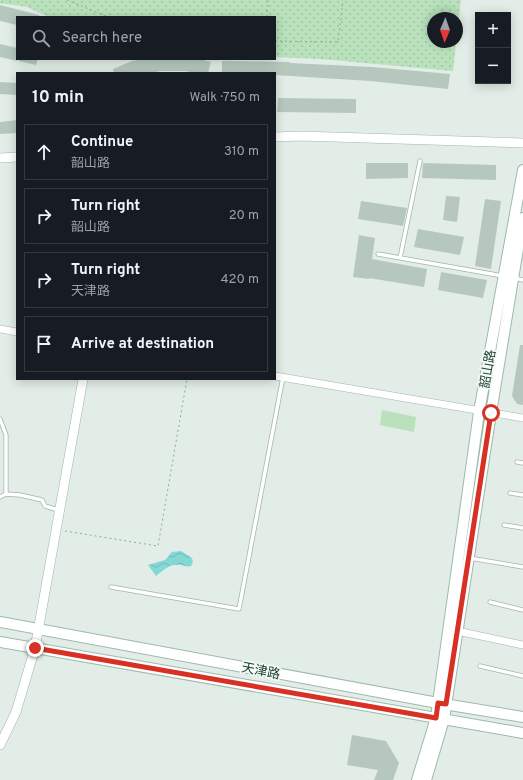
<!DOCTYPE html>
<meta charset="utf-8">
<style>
:root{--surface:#171b24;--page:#242831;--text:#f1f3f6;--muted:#9ea1a6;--line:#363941}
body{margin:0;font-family:Overpass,"Noto Sans SC",sans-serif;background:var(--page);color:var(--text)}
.controls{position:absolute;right:12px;top:12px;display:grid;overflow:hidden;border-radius:0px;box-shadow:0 2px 10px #0003}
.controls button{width:36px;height:36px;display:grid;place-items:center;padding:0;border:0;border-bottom:1px solid var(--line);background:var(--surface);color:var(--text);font:20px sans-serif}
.compass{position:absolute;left:427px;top:12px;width:36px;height:36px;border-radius:50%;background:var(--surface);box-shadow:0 2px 10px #0003;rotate:182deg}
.stop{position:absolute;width:12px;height:12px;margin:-9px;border:3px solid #d93025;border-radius:50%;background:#fff}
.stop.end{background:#d93025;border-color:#fff;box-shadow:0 1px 4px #0008}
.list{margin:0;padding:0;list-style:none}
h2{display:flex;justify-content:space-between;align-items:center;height:52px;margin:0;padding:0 16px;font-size:17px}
h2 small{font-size:13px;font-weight:400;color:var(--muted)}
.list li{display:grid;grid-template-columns:26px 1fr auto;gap:12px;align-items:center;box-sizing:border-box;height:56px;margin:0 8px 8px;padding:0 8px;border:1px solid var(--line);border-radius:0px}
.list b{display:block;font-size:15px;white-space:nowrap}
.list p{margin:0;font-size:13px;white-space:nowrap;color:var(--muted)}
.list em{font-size:13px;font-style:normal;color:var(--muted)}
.icon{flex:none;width:22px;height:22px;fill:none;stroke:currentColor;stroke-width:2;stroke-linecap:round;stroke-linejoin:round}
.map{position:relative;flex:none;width:523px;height:780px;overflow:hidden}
.search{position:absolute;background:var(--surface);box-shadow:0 2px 10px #0003;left:16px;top:16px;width:260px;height:44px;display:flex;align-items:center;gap:10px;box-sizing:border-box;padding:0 14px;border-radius:0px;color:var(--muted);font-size:15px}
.panel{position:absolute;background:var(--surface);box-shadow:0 2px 10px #0003;left:16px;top:72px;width:260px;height:308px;border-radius:0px}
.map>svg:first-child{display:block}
.park{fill:url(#park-dots)}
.pitch{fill:#b8e1bc}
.water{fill:url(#water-waves)}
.building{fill:#b6c8be}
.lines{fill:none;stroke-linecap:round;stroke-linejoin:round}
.service-casing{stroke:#a3b6ac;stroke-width:5}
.minor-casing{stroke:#a3b6ac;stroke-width:8}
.tertiary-casing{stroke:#a3b6ac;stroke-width:10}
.secondary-casing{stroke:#9ebaac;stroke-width:12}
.path{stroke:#7eb49a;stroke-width:1;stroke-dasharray:2 3;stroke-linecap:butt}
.service{stroke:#fff;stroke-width:3.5}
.minor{stroke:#fff;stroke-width:7}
.tertiary{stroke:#fff;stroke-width:9}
.secondary{stroke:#fff;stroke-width:10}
.route{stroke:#d93025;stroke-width:5}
.labels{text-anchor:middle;stroke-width:3.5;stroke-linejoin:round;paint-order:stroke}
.street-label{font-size:13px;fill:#1f4032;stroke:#f2f9f5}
</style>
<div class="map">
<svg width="523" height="780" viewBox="0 0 523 780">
<defs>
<pattern id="park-dots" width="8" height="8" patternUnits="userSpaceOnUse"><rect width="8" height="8" fill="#b8e1bc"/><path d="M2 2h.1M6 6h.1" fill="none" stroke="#9ec2a2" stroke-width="1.8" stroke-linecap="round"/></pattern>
<pattern id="water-waves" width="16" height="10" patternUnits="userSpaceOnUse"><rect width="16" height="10" fill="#83d8d6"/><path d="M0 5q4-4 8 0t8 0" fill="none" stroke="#71bab8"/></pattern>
</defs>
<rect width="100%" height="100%" fill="#e1ede6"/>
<!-- park -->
<path class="park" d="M0 0H461L457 32V18H433V42H456L453 71 321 59 275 57V17H49L27 7 0 3Z"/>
<!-- pitch -->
<path class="pitch" d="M382 410 416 417 414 432 380 425Z"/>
<!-- water -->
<path class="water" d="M181 551 192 558 193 562 191 566C187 567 185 566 181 565 169 563 164 570 156 576L148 565 165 560 172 552Z"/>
<!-- building -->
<path class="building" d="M0 5 39 15V17H17V25L0 21Z
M0 44 17 48V61L0 57Z
M19 59H38L36 65 19 61Z
M143 59H200L211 62 208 73H194L186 71H160L150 73H114L113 69 132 61Z
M222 61 290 62V63L372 67 450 74 448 89 370 81 275 75V73H222Z
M0 82 17 83V95L0 94Z
M278 98 356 99V113L277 112Z
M17 120V133L0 134V122Z
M366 163H408V178L366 179Z
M423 163 496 165V180L422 178Z
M446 196 460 197 457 222 443 220Z
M485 199 501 201 491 269 475 266Z
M361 201 407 208 403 226 358 219Z
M418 229 464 237 460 255 414 247Z
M359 235 375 238 372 259 427 269 424 287 369 278V279L353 277Z
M441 272 487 280 483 298 438 290Z
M520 345H523V405L517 404 512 396Z
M352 735 386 741 399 763 393 780H374L378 770 347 765Z"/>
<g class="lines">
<defs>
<path id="service" d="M378 254 503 276
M400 258 420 161
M514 278 523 280
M0 419 6 435V494L0 497
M517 462 523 463
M510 493 523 495
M6 494 20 495 42 500 45 506 58 510
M504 525 523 528
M469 558 523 567
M111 587 239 609 283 377
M490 602 523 610
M480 666 523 676"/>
<path id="minor" d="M0 329 17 332
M275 376 523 418
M457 631 523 645"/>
<path id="tertiary" d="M275 137 301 136 523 143
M0 158 17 157
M0 745 16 712 35 648 83 379"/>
<path id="secondary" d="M0 622 438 703 523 717
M0 642 523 733
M417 780 436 718 438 703 479 412 523 170
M426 780 444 719 491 413 523 218"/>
</defs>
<!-- service casing -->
<use href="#service" class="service-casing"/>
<!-- minor casing -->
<use href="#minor" class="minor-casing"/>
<!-- tertiary casing -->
<use href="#tertiary" class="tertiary-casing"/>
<!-- secondary casing -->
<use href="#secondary" class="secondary-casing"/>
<!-- path -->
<path class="path" d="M67 0 108 17
M267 17 268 0
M275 41 338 42 343 0
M65 531 158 546 187 379"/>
<!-- service -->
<use href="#service" class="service"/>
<!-- minor -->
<use href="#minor" class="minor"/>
<!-- tertiary -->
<use href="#tertiary" class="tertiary"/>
<!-- secondary -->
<use href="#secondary" class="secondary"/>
</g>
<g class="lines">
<!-- route -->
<path class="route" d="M35 648 436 718 438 703 446 704 491 413"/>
</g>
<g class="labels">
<!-- street labels -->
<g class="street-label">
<text transform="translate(487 369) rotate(-80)" y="5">韶山路</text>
<text transform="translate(261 670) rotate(11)" y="5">天津路</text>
</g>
</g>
</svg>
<div class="controls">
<button>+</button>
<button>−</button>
</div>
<svg class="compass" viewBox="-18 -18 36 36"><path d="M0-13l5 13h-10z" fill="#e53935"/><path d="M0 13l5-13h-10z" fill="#9ea1a6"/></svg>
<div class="stop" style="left:491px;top:413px"></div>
<div class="stop end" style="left:35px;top:648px"></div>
<div class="search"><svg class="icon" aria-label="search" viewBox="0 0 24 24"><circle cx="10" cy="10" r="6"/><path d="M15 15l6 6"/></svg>Search here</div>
<section class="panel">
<h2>10 min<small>Walk · 750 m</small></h2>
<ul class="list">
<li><svg class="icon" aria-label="ahead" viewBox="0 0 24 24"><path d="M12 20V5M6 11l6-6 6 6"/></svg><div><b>Continue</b><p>韶山路</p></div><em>310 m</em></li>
<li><svg class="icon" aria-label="right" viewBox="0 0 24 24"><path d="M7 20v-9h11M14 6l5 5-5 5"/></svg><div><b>Turn right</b><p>韶山路</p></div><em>20 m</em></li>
<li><svg class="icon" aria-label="right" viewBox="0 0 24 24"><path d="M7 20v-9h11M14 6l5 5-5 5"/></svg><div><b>Turn right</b><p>天津路</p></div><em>420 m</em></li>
<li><svg class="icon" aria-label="arrive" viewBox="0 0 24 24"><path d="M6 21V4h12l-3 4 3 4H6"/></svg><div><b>Arrive at destination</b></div></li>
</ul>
</section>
</div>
